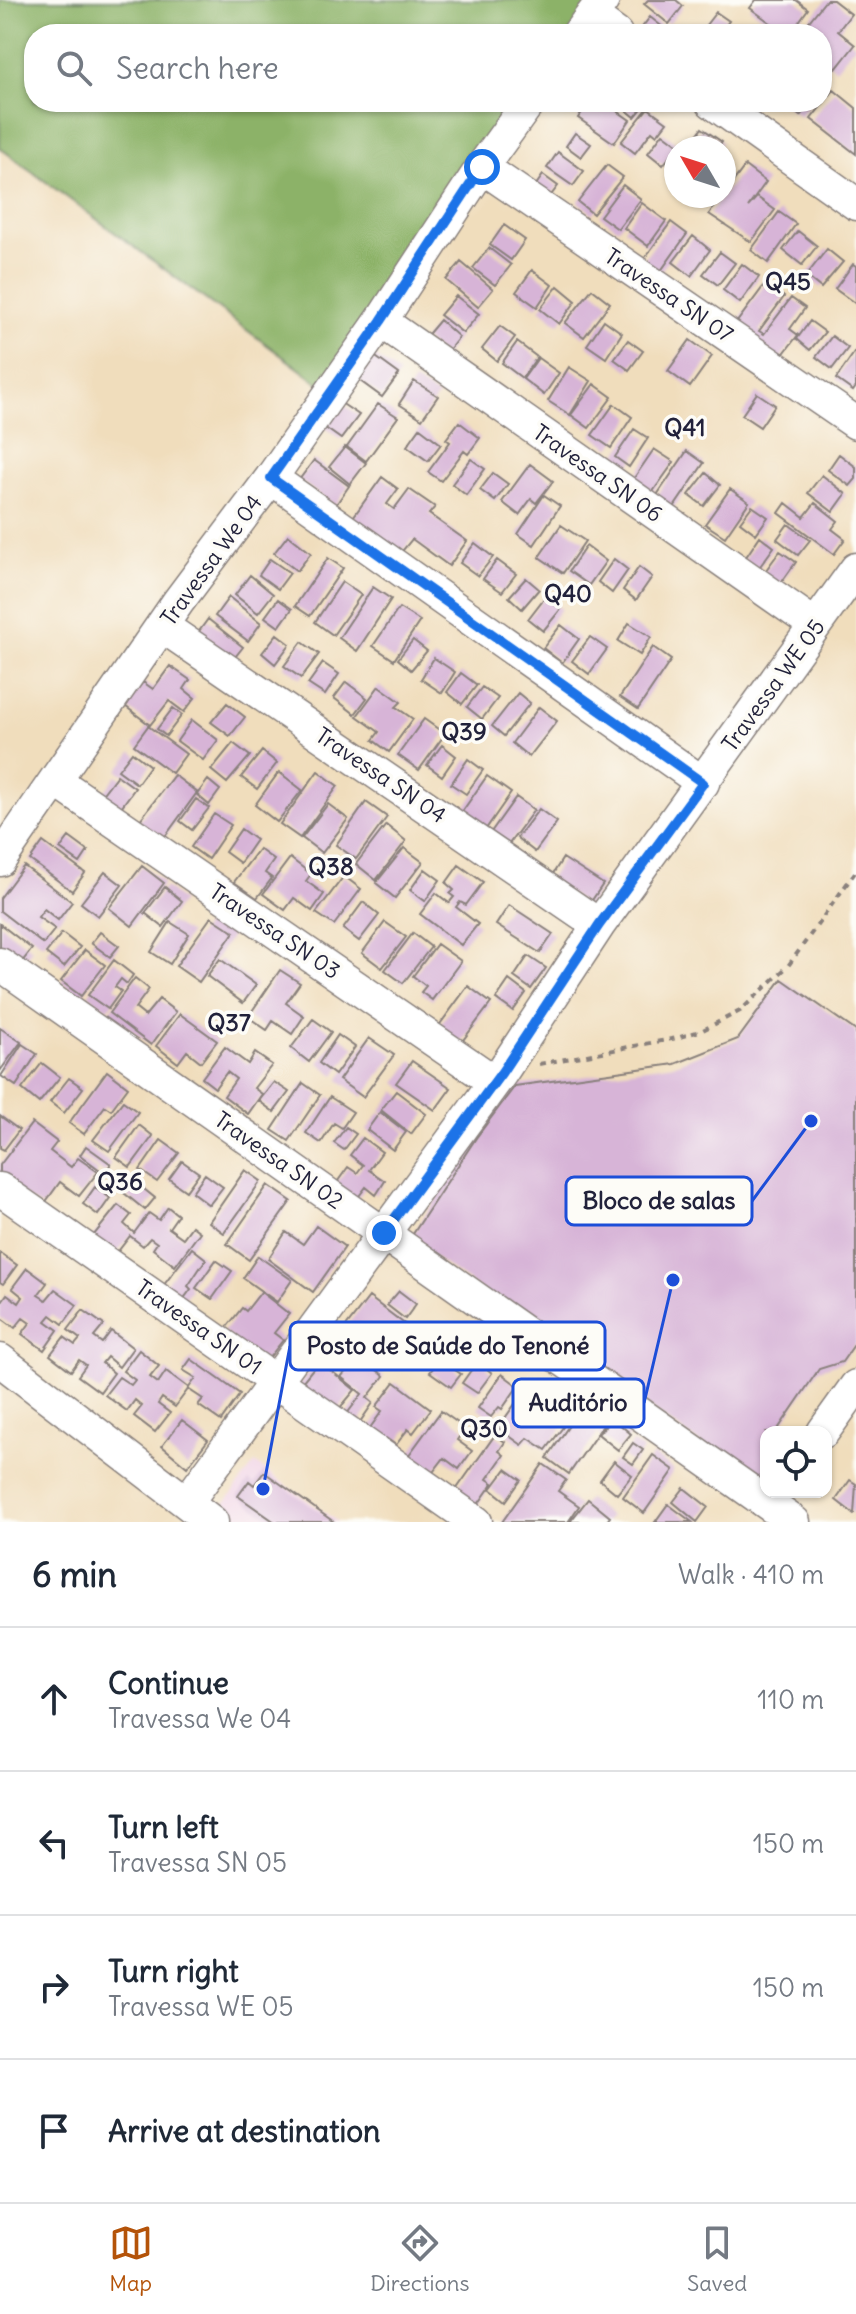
<!DOCTYPE html>
<meta charset="utf-8">
<style>
:root{--surface:#fff;--page:#f6f6f7;--text:#1f2937;--muted:#747a83;--line:#e0e1e3;--accent:#b45309}
body{margin:0;font-family:Delius,sans-serif;background:var(--page);color:var(--text)}
.controls{position:absolute;right:24px;bottom:24px;display:grid;overflow:hidden;border-radius:16px;box-shadow:0 2px 6px #0004}
.controls button{width:72px;height:72px;display:grid;place-items:center;padding:0;border:0;border-bottom:2px solid var(--line);background:var(--surface);color:var(--text);font:40px sans-serif}
.compass{position:absolute;left:664px;top:136px;width:72px;height:72px;border-radius:50%;background:var(--surface);box-shadow:0 2px 6px #0004;rotate:309deg}
.stop{position:absolute;width:24px;height:24px;margin:-18px;border:6px solid #1a73e8;border-radius:50%;background:#fff}
.stop.end{background:#1a73e8;border-color:#fff;box-shadow:0 2px 8px #0008}
.list{margin:0;padding:0;list-style:none}
h2{display:flex;justify-content:space-between;align-items:center;height:104px;margin:0;padding:0 32px;font-size:34px}
h2 small{font-size:26px;font-weight:400;color:var(--muted)}
.list li{display:grid;grid-template-columns:52px 1fr auto;gap:24px;align-items:center;box-sizing:border-box;height:144px;padding:0 32px;border-top:2px solid var(--line)}
.list b{display:block;font-size:30px;white-space:nowrap}
.list p{margin:0;font-size:26px;white-space:nowrap;color:var(--muted)}
.list em{font-size:26px;font-style:normal;color:var(--muted)}
.icon{flex:none;width:44px;height:44px;fill:none;stroke:currentColor;stroke-width:2;stroke-linecap:round;stroke-linejoin:round}
.map{position:relative;flex:none;width:856px;height:1522px;overflow:hidden}
.search{position:absolute;background:var(--surface);box-shadow:0 2px 6px #0004;left:24px;right:24px;top:24px;height:88px;display:flex;align-items:center;gap:20px;box-sizing:border-box;padding:0 28px;border-radius:32px;color:var(--muted);font-size:30px}
.sheet{height:680px;background:var(--surface)}
nav{display:flex;justify-content:space-around;align-items:center;box-sizing:border-box;height:112px;border-top:2px solid var(--line);background:var(--surface);font-size:22px;color:var(--muted)}
nav a{display:grid;justify-items:center;gap:4px}
nav .on{color:var(--accent)}
.map>svg:first-child{display:block}
.built{fill:#f0d0e5}
.forest{fill:#8cb267;stroke:#576a51;stroke-width:2}
.building{fill:#d7b4d7}
.lines{fill:none;stroke-linecap:round;stroke-linejoin:round}
.minor-casing{stroke:#89807c;stroke-width:35}
.path{stroke:#89807c;stroke-width:4;stroke-dasharray:6 6;stroke-linecap:butt}
.minor{stroke:#fff;stroke-width:32}
.route{stroke:#1a73e8;stroke-width:10}
.labels{text-anchor:middle;stroke-width:7;stroke-linejoin:round;paint-order:stroke}
.street-label{font-size:22px;fill:#22223b;stroke:#fdfcf7}
.neighbourhood-label{font-size:24px;font-weight:bold;fill:#22223b;stroke:#fdfcf7}
.leader{fill:none;stroke:#1d4ed8;stroke-width:3}
.callout-dot{fill:#1d4ed8;stroke:#fdfcf7;stroke-width:3}
.callout{fill:#fdfcf7;stroke:#1d4ed8;stroke-width:3}
.callout-label{font-size:24px;text-anchor:middle;font-weight:bold;fill:#22223b}
</style>
<div class="map">
<svg width="856" height="1522" viewBox="0 0 856 1522">
<rect width="100%" height="100%" fill="#fdfcf7"/>
<filter id="ink" filterUnits="userSpaceOnUse"><feTurbulence type="fractalNoise" baseFrequency=".0125" numOctaves="2"/><feDisplacementMap in="SourceGraphic" scale="16" xChannelSelector="R" yChannelSelector="G"/><feConvolveMatrix kernelMatrix="1 2 1 2 8 2 1 2 1" color-interpolation-filters="sRGB"/></filter>
<filter id="wash" filterUnits="userSpaceOnUse"><feTurbulence type="fractalNoise" baseFrequency=".006" numOctaves="4" result="noise"/><feDisplacementMap in="SourceGraphic" scale="32" xChannelSelector="R" yChannelSelector="G"/><feGaussianBlur stdDeviation="1.8" result="paint"/><feColorMatrix in="noise" values="0 0 0 0 0 0 0 0 0 0 0 0 0 0 0 0 0 1.4 0 .05"/><feComposite in="paint" operator="in"/></filter>
<g filter="url(#wash)">
<rect width="100%" height="100%" fill="#f0ddbc"/>
<!-- built -->
<path class="built" d="M255 1463 338 1522H225L216 1515Z"/>
<!-- forest -->
<path class="forest" d="M0 0H603L579 34H34V102H532L331 392 0 148Z"/>
<g id="blocks">
<!-- building -->
<path class="building" d="M648 0H676L683 6 669 24 644 4Z
M756 0H796L808 9 790 34H786L750 8Z
M826 0H833L851 14 838 31 855 45 836 69 822 58V34H799Z
M716 12 729 21 719 34H699Z
M650 17 669 32 667 34H637Z
M834 90 856 108V154L811 119Z
M589 102H618L613 108 630 120 614 143 578 118Z
M620 102H647L635 117 619 104Z
M787 102H811L800 116 785 104Z
M648 108 667 122 657 135 652 131 635 153 621 142Z
M702 128 722 142 718 148H688Z
M575 133 591 144 581 157 566 146Z
M663 133 679 145 663 165 648 153Z
M558 152 584 171 573 186 547 168Z
M607 165 623 177 593 214 578 202Z
M745 166 766 182 748 207 757 197 775 210 751 242 709 214Z
M543 175 558 186 545 203 531 192Z
M623 185 641 199 618 229 600 216Z
M642 203 666 221 648 246 624 228Z
M779 212 796 224 768 263 751 250Z
M671 222 687 234 653 282 636 270Z
M504 225 525 240 511 260 490 245Z
M798 231 817 246 802 265 783 250Z
M693 236 710 250 691 276 673 262Z
M489 248 511 265 495 285 473 268Z
M827 249 843 262 821 288 806 276Z
M720 252 735 263 718 285 703 274Z
M461 262 493 289 478 307 446 280Z
M742 264 759 277 740 303 723 290Z
M853 264 856 266V304L835 289Z
M532 270 552 285 537 307 516 292Z
M766 283 784 297 759 331 764 334 791 298 805 308 790 329 798 335 778 361 737 322Z
M558 286 576 301 559 324 540 309Z
M592 289 610 303 584 337 565 323Z
M456 296 479 314 463 333 440 315Z
M440 320 459 337 444 356 424 339Z
M604 320 622 333 606 358 587 345Z
M810 321 825 332 810 350 797 339Z
M500 326 515 337 497 361 482 349Z
M832 336 848 348 832 369 816 357Z
M628 340 643 351 629 370 614 359Z
M690 340 712 356 690 387 668 371Z
M517 342 537 357 522 378 502 363Z
M856 350V387L853 391 836 379Z
M373 355 399 374 382 397 356 378Z
M538 358 559 373 544 395 523 379Z
M569 367 591 381 570 415 548 401Z
M414 381 438 396 422 419 399 404Z
M594 384 612 397 589 428 571 415Z
M757 393 775 405 760 427 742 415Z
M341 403 359 415 341 439 324 427Z
M378 404 398 417 366 461 347 447Z
M614 404 632 417 611 448 592 435Z
M459 422 480 438 468 454 464 451 441 481 428 472 450 442 446 439Z
M420 428 441 444 428 461 407 446Z
M634 429 648 438 629 467 615 457Z
M345 447 366 463 350 484 329 467Z
M654 449 674 462 649 497 630 484Z
M687 451 704 463 670 513 653 501Z
M839 454 856 467V479L850 486 828 470Z
M471 459 485 469 466 495 452 484Z
M314 460 349 486 335 506 299 480Z
M530 464 553 481 536 503 531 499 519 515 502 502Z
M493 473 508 484 495 501 480 490Z
M706 473 720 485 704 506 689 495Z
M822 475 846 494 833 512 808 493Z
M382 477 398 489 387 504 394 509 409 489 435 507 429 514 467 541 449 566 412 539 399 555 351 520Z
M730 489 749 502 725 537 705 524Z
M544 495 560 506 534 545 518 534Z
M786 503 804 517 815 503 838 521 832 529 845 539 834 554 779 513Z
M752 506 768 517 756 534 740 522Z
M788 524 810 540 798 555 777 539Z
M561 525 585 541 563 573 539 557Z
M288 535 311 553 297 571 274 553Z
M760 536 774 547 758 569 744 560Z
M475 543 493 557 478 576 460 563Z
M586 546 606 561 589 585 569 571Z
M780 551 796 562 779 586 763 574Z
M328 558 343 568 310 616 295 606Z
M270 559 290 573 278 589 259 575Z
M614 559 628 570 612 593 598 582Z
M497 560 516 574 502 592 483 579Z
M639 567 652 577 636 600 623 590Z
M250 575 273 594 258 613 235 595Z
M526 578 539 589 522 609 509 597Z
M342 582 361 595 333 635 315 622Z
M373 587 391 599 357 651 339 638Z
M229 597 261 623 248 641 215 616Z
M545 597 561 609 543 631 528 619Z
M278 599 292 609 279 627 265 617Z
M399 608 420 621 394 660 373 646Z
M208 619 243 647 231 662 197 634Z
M629 623 651 637 640 655 618 641Z
M561 625 579 639 562 663 543 648Z
M277 634 290 644 275 664 262 653Z
M590 637 607 649 589 674 572 661Z
M413 640 427 651 411 670 398 659Z
M302 642 319 654 301 678 284 666Z
M653 647 671 660 638 709 620 697Z
M434 658 455 672 442 693 421 679Z
M323 663 339 674 325 695 308 684Z
M170 666 190 680 184 689 195 698 184 712 169 701 150 725 125 706 143 682 153 689Z
M461 673 477 685 462 704 447 692Z
M346 682 367 698 355 714 334 698Z
M379 686 401 702 396 707 413 719 389 752 373 740 379 732 357 716Z
M482 687 498 698 482 719 467 707Z
M518 693 530 703 504 736 492 726Z
M227 703 245 717 230 736 211 722Z
M539 707 557 721 529 757 512 743Z
M173 708 182 715 166 736 157 729Z
M424 719 445 734 419 770 398 755Z
M192 720 218 740 203 760 177 741Z
M148 726 186 754 172 773 134 745Z
M233 743 250 756 227 783 211 770Z
M442 745 456 756 442 776 427 765Z
M262 751 277 763 257 789 241 777Z
M132 752 150 766 137 784 118 770Z
M468 759 483 770 466 794 451 784Z
M318 771 338 786 300 838 280 824Z
M279 772 302 790 277 822 255 805Z
M117 775 135 788 119 810 101 796Z
M174 775 198 793 208 780 220 790 209 805 196 794 161 842 137 824Z
M487 776 511 793 481 836 457 819Z
M516 797 534 810 503 852 486 839Z
M196 799 209 808 192 830 180 821Z
M366 802 387 817 356 859 336 845Z
M328 804 348 819 322 853 302 838Z
M539 809 557 822 535 852 517 838Z
M214 814 231 825 208 859 191 847Z
M386 825 406 841 376 880 356 864Z
M241 829 256 840 240 863 225 852Z
M69 837 88 851 80 863 60 849Z
M43 842 85 873 72 891 30 860Z
M404 848 423 862 395 898 376 883Z
M259 849 274 860 265 873 272 878 257 898 234 882Z
M290 858 311 874 306 881 324 894 312 911 294 898 285 910 263 894Z
M563 858 603 884 588 906 549 880Z
M459 865 483 882 466 905 460 902 456 907 478 924 461 945 420 914 436 893 449 903 454 897 450 894 454 890 446 883Z
M24 866 72 902 58 920 44 909 38 917 55 929 43 944 0 911V898Z
M142 866 164 883 132 926 109 908Z
M425 869 440 880 425 901 410 890Z
M105 872 122 885 98 916 81 903Z
M344 876 361 889 334 925 316 913Z
M165 887 182 901 163 927 145 913Z
M363 902 379 915 359 941 343 929Z
M509 905 553 934 540 953 496 925Z
M211 917 234 932 199 982 176 966Z
M170 922 189 934 170 964 151 952Z
M385 922 406 937 382 968 362 953Z
M0 924 32 949 21 963 0 947Z
M100 932 119 946 110 957 91 943Z
M62 933 80 947 64 967 46 953Z
M413 933 431 947 403 983 385 970Z
M437 944 461 961 432 1000 421 992 426 986 413 976Z
M85 950 105 965 81 996 61 981Z
M528 956 546 968 531 989 514 977Z
M220 959 256 985 243 1003 207 976Z
M114 960 133 975 127 984 121 979 115 987 121 991 108 1009 88 995Z
M280 970 300 983 286 1003 304 1016 292 1034 273 1021 267 1030 248 1017Z
M135 978 149 989 135 1008 145 1016 159 999 176 1012 151 1045 109 1013Z
M782 979 856 1031V1342L842 1362 819 1369 776 1432H766V1476L760 1485 409 1240 476 1138 515 1086 675 1064 738 1039Z
M509 980 526 993 513 1011 496 999Z
M468 986 491 1003 457 1048 435 1031Z
M180 1014 217 1041 201 1062 187 1051 178 1063 156 1046Z
M313 1019 331 1032 309 1062 291 1048Z
M0 1028 21 1042 0 1071Z
M338 1035 355 1047 335 1075 319 1063Z
M369 1038 394 1055 363 1097 339 1080Z
M22 1044 37 1054 16 1086 1 1076Z
M225 1047 248 1064 255 1053 272 1065 254 1088 262 1094 248 1114 224 1096 236 1079 227 1072 215 1088 202 1078Z
M412 1061 451 1088 435 1110 396 1083Z
M42 1063 60 1077 39 1103 22 1089Z
M107 1071 128 1087 111 1110 105 1106 84 1134 69 1123Z
M69 1078 83 1088 64 1113 50 1102Z
M274 1082 289 1092 274 1112 259 1101Z
M303 1083 320 1095 289 1141 272 1130Z
M396 1091 426 1114 411 1134 381 1110Z
M330 1097 353 1112 342 1128 334 1123 321 1143 306 1133Z
M123 1101 138 1112 109 1151 93 1140Z
M380 1112 406 1132 393 1150 367 1130Z
M0 1116 19 1130 4 1150 0 1148Z
M32 1123 57 1142 50 1151 71 1167 78 1158 98 1172 79 1196 60 1182 42 1207 0 1182V1165Z
M139 1125 153 1136 130 1167 116 1157Z
M346 1127 356 1134 344 1150 334 1143Z
M363 1138 382 1152 369 1170 385 1181 376 1195 366 1187 356 1200 335 1185 348 1167 357 1173 363 1165 350 1155Z
M161 1140 179 1153 157 1182 140 1170Z
M86 1146 111 1164 104 1173 80 1155Z
M182 1161 199 1173 186 1191 169 1179Z
M245 1170 261 1181 224 1233 209 1222Z
M205 1174 223 1187 209 1205 192 1192Z
M134 1181 155 1198 145 1210 124 1193Z
M268 1185 291 1201 249 1260 227 1244Z
M95 1187 110 1198 98 1215 83 1204Z
M118 1205 131 1215 124 1224 134 1233 149 1213 159 1220 168 1207 178 1215 169 1228 183 1238 192 1226 200 1232 175 1266 153 1249 157 1243 150 1238 143 1246 130 1236 112 1259 89 1241Z
M316 1226 345 1247 313 1292 268 1259 286 1232 303 1244Z
M192 1248 206 1259 188 1286 191 1289 179 1305 160 1290Z
M0 1253 17 1265 3 1284 0 1282Z
M258 1256 292 1280 277 1302 243 1278Z
M216 1260 232 1271 212 1299 196 1288Z
M27 1268 47 1283 38 1295 46 1300 55 1289 77 1305 63 1324 51 1315 46 1321 58 1330 44 1350 22 1334 30 1323 23 1318 15 1328 0 1317V1304L7 1294 19 1303 23 1297 12 1288Z
M399 1291 416 1304 405 1319 387 1305Z
M261 1292 289 1314 274 1333 283 1340 264 1364 223 1332 242 1308 246 1311Z
M369 1297 411 1329 380 1370 338 1337Z
M83 1310 104 1325 94 1337 102 1343 111 1331 133 1348 119 1367 107 1357 102 1363 114 1373 100 1392 78 1376 86 1365 79 1360 71 1371 50 1355 64 1337 75 1345 80 1339 68 1330Z
M451 1344 466 1356 455 1370 461 1374 451 1387 430 1372Z
M139 1350 159 1366 150 1377 158 1383 166 1371 189 1388 175 1407 162 1398 158 1404 170 1413 155 1432 134 1416 142 1406 135 1400 127 1411 105 1395 119 1377 131 1385 135 1380 123 1371Z
M484 1352 494 1360 487 1369 492 1373 477 1393 462 1383Z
M359 1355 384 1376 367 1398 373 1403 353 1432 340 1423 362 1394 341 1377Z
M191 1359 240 1394 221 1421 198 1405 203 1399 188 1389 196 1378 183 1370Z
M319 1361 355 1390 334 1415 298 1387Z
M502 1374 518 1386 502 1409 499 1407 491 1417 478 1408Z
M532 1380 556 1397 553 1402 562 1408 553 1420 563 1427 546 1450 528 1438 522 1445 498 1428Z
M395 1382 431 1409 413 1433 408 1429 396 1445 386 1438 380 1446 365 1435 382 1411 376 1407Z
M585 1402 608 1418 569 1474 547 1458Z
M441 1411 465 1428 457 1440 472 1451 459 1469 444 1458 427 1480 403 1463Z
M612 1418 631 1434 618 1450 598 1434Z
M182 1420 208 1440 187 1467 162 1446Z
M495 1435 505 1442 499 1451 504 1455 487 1479 493 1483 472 1513 451 1497Z
M633 1443 643 1450 633 1464 623 1457Z
M653 1455 674 1470 644 1513 623 1497Z
M614 1461 632 1475 617 1494 600 1480Z
M543 1464 566 1480 558 1491 579 1506 568 1522H502Z
M506 1469 521 1480 506 1501 491 1489Z
M264 1472 334 1522H275L238 1496 249 1481 254 1485Z
M850 1480 856 1484 854 1514 836 1500Z
M684 1488 708 1507 697 1522 673 1502Z
M588 1499 610 1517 606 1522H570Z
M668 1504 692 1522H655Z"/>
</g>
</g>
<g filter="url(#ink)">
<use href="#blocks" fill-opacity="0" stroke="#89807c" stroke-width="2"/>
<g class="lines">
<defs>
<path id="minor" d="M591 16 616 34
M578 34 603 0
M712 102 856 204
M482 167 856 423
M381 321 815 625
M271 478 703 783
M162 626 599 925
M56 781 493 1081
M0 860 178 602 271 478 381 321 482 167 529 102
M0 964 794 1522
M0 1189 476 1522
M0 1360 212 1522
M823 1432 856 1386
M187 1502 502 1072 599 925 856 569"/>
</defs>
<!-- minor casing -->
<use href="#minor" class="minor-casing"/>
<!-- path -->
<path class="path" d="M539 1064 677 1038 703 1030 740 1011 788 966 856 871"/>
<!-- minor -->
<use href="#minor" class="minor"/>
</g>
</g>
<g class="lines" filter="url(#ink)">
<!-- route -->
<path class="route" d="M384 1233 502 1072 599 925 703 783 271 478 381 321 482 167"/>
</g>
<g class="labels">
<!-- street labels -->
<g class="street-label">
<text transform="translate(669 295) rotate(34)" y="8">Travessa SN 07</text>
<text transform="translate(598 473) rotate(35)" y="8">Travessa SN 06</text>
<text transform="translate(211 560) rotate(-54)" y="8">Travessa We 04</text>
<text transform="translate(773 685) rotate(-54)" y="8">Travessa WE 05</text>
<text transform="translate(381 775) rotate(34)" y="8">Travessa SN 04</text>
<text transform="translate(275 931) rotate(34)" y="8">Travessa SN 03</text>
<text transform="translate(279 1160) rotate(35)" y="8">Travessa SN 02</text>
<text transform="translate(199 1327) rotate(35)" y="8">Travessa SN 01</text>
</g>
<!-- neighbourhood labels -->
<g class="neighbourhood-label">
<text x="788" y="290">Q45</text>
<text x="685" y="436">Q41</text>
<text x="568" y="602">Q40</text>
<text x="464" y="740">Q39</text>
<text x="331" y="875">Q38</text>
<text x="229" y="1031">Q37</text>
<text x="120" y="1190">Q36</text>
<text x="484" y="1437">Q30</text>
</g>
</g>
<!-- callouts -->
<path class="leader" d="M811 1121L752 1201M263 1489L290 1346M673 1280L644 1403"/>
<g class="callout-dot">
<circle cx="811" cy="1121" r="8"/>
<circle cx="263" cy="1489" r="8"/>
<circle cx="673" cy="1280" r="8"/>
</g>
<g class="callout">
<rect x="566" y="1177" width="186" height="48" rx="8"/>
<rect x="290" y="1322" width="315" height="48" rx="8"/>
<rect x="513" y="1379" width="131" height="48" rx="8"/>
</g>
<g class="callout-label">
<text x="659" y="1209">Bloco de salas</text>
<text x="448" y="1354">Posto de Saúde do Tenoné</text>
<text x="578" y="1411">Auditório</text>
</g>
</svg>
<div class="controls">
<button><svg class="icon" aria-label="locate" viewBox="0 0 24 24"><circle cx="12" cy="12" r="6"/><path d="M12 2v4M12 18v4M2 12h4M18 12h4"/></svg></button>
</div>
<svg class="compass" viewBox="-18 -18 36 36"><path d="M0-13l5 13h-10z" fill="#e53935"/><path d="M0 13l5-13h-10z" fill="#747a83"/></svg>
<div class="stop" style="left:482px;top:167px"></div>
<div class="stop end" style="left:384px;top:1233px"></div>
<div class="search"><svg class="icon" aria-label="search" viewBox="0 0 24 24"><circle cx="10" cy="10" r="6"/><path d="M15 15l6 6"/></svg>Search here</div>
</div>
<section class="sheet">
<h2>6 min<small>Walk · 410 m</small></h2>
<ul class="list">
<li><svg class="icon" aria-label="ahead" viewBox="0 0 24 24"><path d="M12 20V5M6 11l6-6 6 6"/></svg><div><b>Continue</b><p>Travessa We 04</p></div><em>110 m</em></li>
<li><svg class="icon" aria-label="left" viewBox="0 0 24 24"><path d="M17 20v-9H6M10 6l-5 5 5 5"/></svg><div><b>Turn left</b><p>Travessa SN 05</p></div><em>150 m</em></li>
<li><svg class="icon" aria-label="right" viewBox="0 0 24 24"><path d="M7 20v-9h11M14 6l5 5-5 5"/></svg><div><b>Turn right</b><p>Travessa WE 05</p></div><em>150 m</em></li>
<li><svg class="icon" aria-label="arrive" viewBox="0 0 24 24"><path d="M6 21V4h12l-3 4 3 4H6"/></svg><div><b>Arrive at destination</b></div></li>
</ul>
</section>
<nav>
<a class="on"><svg class="icon" aria-label="map" viewBox="0 0 24 24"><path d="M3 6l6-2 6 2 6-2v14l-6 2-6-2-6 2zM9 4v14M15 6v14"/></svg>Map</a>
<a><svg class="icon" aria-label="directions" viewBox="0 0 24 24"><path d="M12 3l9 9-9 9-9-9zM9 14v-3h6M13 9l2 2-2 2"/></svg>Directions</a>
<a><svg class="icon" aria-label="saved" viewBox="0 0 24 24"><path d="M7 4h10v16l-5-4-5 4z"/></svg>Saved</a>
</nav>
